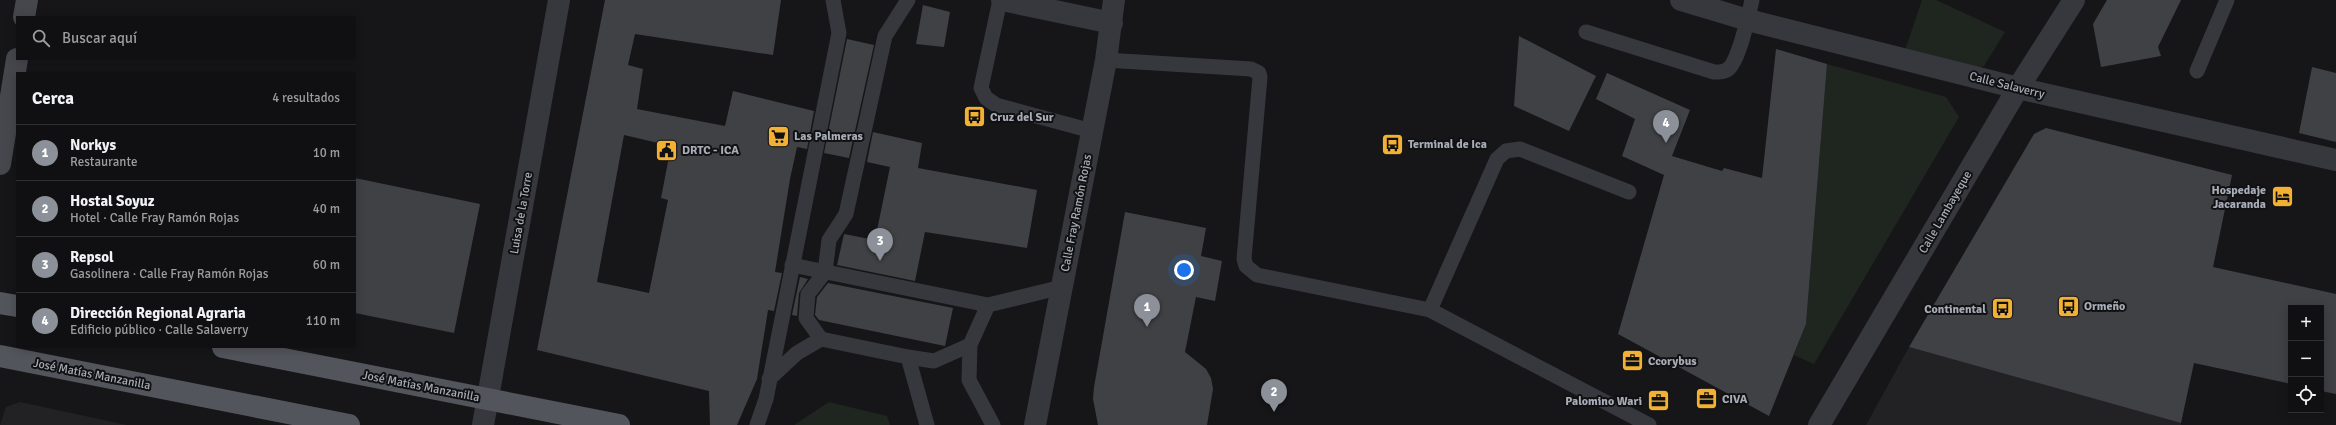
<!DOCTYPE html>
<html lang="es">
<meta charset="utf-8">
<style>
:root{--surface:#101012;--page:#19191b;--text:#f1f3f6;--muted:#9c9d9f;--line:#303032;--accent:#8c9099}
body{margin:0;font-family:Signika,sans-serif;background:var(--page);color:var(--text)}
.controls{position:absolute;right:12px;bottom:12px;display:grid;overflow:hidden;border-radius:0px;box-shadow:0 2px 10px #0003}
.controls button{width:36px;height:36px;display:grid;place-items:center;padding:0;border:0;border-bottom:1px solid var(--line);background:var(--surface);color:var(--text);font:20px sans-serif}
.you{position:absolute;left:1184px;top:270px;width:14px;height:14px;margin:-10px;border:3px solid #fff;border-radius:50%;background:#1a73e8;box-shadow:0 0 0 6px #1a73e833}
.badge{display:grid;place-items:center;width:26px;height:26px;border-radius:50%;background:var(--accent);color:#fff;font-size:13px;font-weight:700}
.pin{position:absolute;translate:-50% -33px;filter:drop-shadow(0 1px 2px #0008)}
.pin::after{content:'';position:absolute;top:21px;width:14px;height:12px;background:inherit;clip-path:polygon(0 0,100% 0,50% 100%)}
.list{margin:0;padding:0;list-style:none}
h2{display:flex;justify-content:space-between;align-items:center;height:52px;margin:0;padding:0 16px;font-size:17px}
h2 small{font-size:13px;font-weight:400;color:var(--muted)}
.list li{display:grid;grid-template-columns:26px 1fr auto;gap:12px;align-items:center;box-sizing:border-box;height:56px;padding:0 16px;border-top:1px solid var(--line)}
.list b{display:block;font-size:15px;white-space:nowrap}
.list p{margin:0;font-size:13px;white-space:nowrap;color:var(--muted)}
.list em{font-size:13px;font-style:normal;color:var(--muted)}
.icon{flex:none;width:22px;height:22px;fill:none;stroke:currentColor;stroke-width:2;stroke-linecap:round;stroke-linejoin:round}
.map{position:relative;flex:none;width:2336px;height:425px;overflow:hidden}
.search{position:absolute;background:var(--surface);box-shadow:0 2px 10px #0003;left:16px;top:16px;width:340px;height:44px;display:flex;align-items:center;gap:10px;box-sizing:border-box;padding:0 14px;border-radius:0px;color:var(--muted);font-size:15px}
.panel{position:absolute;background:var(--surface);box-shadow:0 2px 10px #0003;left:16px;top:72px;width:340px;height:276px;border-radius:0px}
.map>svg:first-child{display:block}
.built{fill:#222225}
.green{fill:#1e261f}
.building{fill:#404145;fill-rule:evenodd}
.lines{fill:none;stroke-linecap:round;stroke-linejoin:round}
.service{stroke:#37383d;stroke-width:15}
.minor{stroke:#37383d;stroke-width:22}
.secondary{stroke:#45474d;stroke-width:22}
.primary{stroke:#53555c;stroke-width:22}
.labels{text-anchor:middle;stroke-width:4;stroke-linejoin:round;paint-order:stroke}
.street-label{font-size:12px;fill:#a8adb8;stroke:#111113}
.poi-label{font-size:12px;font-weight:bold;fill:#a8adb8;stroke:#111113;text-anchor:start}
</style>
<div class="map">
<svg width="2336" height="425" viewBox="0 0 2336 425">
<rect width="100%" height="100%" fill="#161618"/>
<!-- built -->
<path class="built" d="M1909 347 2181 423V425H1866Z
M20 402 127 425H0L6 407Z"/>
<!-- green -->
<path class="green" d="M1922 0H1936L2005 32 1984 66 1977 68 1904 53Z
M1827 64 1946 97 1959 117 1814 364 1794 355 1806 324Z
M829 402 887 416 890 425H794Z"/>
<!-- building -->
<path class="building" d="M605 0H781L773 55 635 34 628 65 643 69 637 109 725 126 733 91 814 111 807 149 797 147 790 179 775 272 782 273 774 311 768 310 757 379 737 425H710L709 391 537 350ZM624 135 671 146 661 198 668 200 649 293 597 282Z
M2107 0H2181L2158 47 2161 56 2101 67 2093 24Z
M923 5 950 12 944 47 916 44Z
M1519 36 1596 76 1569 131 1514 106Z
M847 39 874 45 849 158 824 153Z
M1776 49 1827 64 1806 324 1769 416 1618 334 1664 175 1622 156 1635 119 1596 99 1607 73 1690 110 1672 156 1722 171 1724 168 1762 178Z
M2312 67 2336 73V142L2299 133Z
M2046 128 2232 175 2213 267 2336 294V394L2321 391V308H2291V384L2194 363 2181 423 1909 347 2034 134Z
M873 132 922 143 918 168 1037 190 1027 248 925 232 915 281 837 265 844 234 875 240 890 167 867 162Z
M355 178 480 204 454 333 355 313Z
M1125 212 1206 228 1201 256 1222 261 1215 301 1196 297 1185 352 1206 369 1211 378 1213 389 1207 425H1098L1093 399 1094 387Z
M800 277 808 279 799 293 797 316 792 315Z
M828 283 953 308 945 346 819 320 815 315 817 297Z"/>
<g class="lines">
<!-- service -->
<path class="service" d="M1000 0 981 88 986 98 996 105 1092 131
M1586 32 1714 72C1721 72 1727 72 1731 66 1741 52 1748 17 1752 0
M1106 60 1251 69 1259 73 1260 77 1244 259 1246 266 1257 275 1430 310 1649 425
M2197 71 2227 0
M792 265 988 305 1062 287
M1430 310 1497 159 1506 151 1520 149 1629 192
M821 339 806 318 808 294 825 272 829 240 846 214 885 36 908 0
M970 345 969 380 993 425
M908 357 934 361 970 345 988 305
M769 379 797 353 821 339 908 357 927 425
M757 425 766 399 839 33 833 0"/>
<!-- minor -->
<path class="minor" d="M1002 0 1112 23
M1681 0 1748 20 2018 88 2336 160
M483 425 559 0
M1035 425 1106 60 1114 0
M1819 425 2018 88 2074 0"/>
<!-- secondary -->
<path class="secondary" d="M24 17 27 0
M0 164 17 59"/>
<!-- primary -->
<path class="primary" d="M0 303 17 306
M223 347 619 425
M0 356 349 425"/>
</g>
<!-- icons -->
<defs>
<symbol id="bus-square" viewBox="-11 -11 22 22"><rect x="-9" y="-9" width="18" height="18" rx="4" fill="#f2b134" stroke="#111113"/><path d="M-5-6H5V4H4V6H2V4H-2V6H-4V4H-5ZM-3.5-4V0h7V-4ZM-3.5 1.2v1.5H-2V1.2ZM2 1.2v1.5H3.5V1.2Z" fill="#111"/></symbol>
<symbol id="supermarket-square" viewBox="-11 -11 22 22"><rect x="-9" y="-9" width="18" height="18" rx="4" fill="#f2b134" stroke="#111113"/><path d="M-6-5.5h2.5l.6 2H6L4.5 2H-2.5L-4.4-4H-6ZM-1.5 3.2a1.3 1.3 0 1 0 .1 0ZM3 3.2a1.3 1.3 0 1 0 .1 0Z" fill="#111"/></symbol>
<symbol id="civic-square" viewBox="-11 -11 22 22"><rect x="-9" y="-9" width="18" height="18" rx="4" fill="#f2b134" stroke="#111113"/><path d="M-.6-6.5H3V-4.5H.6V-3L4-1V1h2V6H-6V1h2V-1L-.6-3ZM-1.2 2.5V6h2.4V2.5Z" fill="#111"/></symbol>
<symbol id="hotel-square" viewBox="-11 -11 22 22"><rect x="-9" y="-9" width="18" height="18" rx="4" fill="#f2b134" stroke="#111113"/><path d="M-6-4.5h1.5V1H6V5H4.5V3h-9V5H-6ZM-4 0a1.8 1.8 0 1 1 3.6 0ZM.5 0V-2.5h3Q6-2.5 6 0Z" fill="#111"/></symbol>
<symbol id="office-square" viewBox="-11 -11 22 22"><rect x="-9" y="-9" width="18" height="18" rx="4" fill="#f2b134" stroke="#111113"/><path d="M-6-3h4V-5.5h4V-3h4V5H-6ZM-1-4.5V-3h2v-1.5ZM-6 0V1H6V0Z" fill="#111"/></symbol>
</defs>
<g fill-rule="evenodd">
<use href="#bus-square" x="962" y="104" width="25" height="25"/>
<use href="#supermarket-square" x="766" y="124" width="25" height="25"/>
<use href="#bus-square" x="1380" y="132" width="25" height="25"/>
<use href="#civic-square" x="654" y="138" width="25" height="25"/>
<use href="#hotel-square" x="2270" y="184" width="25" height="25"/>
<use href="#bus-square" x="2056" y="294" width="25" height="25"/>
<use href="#bus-square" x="1990" y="296" width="25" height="25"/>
<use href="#office-square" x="1620" y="348" width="25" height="25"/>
<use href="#office-square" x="1694" y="386" width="25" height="25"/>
<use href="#office-square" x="1646" y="388" width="25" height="25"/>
</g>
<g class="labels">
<!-- street labels -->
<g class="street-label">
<text transform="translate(2007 85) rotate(14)" y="4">Calle Salaverry</text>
<text transform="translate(1945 212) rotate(-60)" y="4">Calle Lambayeque</text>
<text transform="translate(521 213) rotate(-80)" y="4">Luisa de la Torre</text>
<text transform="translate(1076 213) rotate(-79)" y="4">Calle Fray Ramón Rojas</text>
<text transform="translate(92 374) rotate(11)" y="4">José Matías Manzanilla</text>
<text transform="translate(421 386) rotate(11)" y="4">José Matías Manzanilla</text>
</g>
<!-- poi labels -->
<g class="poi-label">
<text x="990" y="121">Cruz del Sur</text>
<text x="794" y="140">Las Palmeras</text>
<text x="1408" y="148">Terminal de Ica</text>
<text x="682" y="154">DRTC - ICA</text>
<text x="2266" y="194" text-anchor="end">Hospedaje<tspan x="2266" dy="14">Jacaranda</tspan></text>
<text x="2084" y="310">Ormeño</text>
<text x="1986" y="313" text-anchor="end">Continental</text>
<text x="1648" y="365">Ccorybus</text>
<text x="1722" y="403">CIVA</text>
<text x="1642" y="405" text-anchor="end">Palomino Wari</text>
</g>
</g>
</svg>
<div class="controls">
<button>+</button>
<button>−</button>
<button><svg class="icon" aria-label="locate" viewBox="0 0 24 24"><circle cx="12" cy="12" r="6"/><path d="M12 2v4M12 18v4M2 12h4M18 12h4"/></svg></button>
</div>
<div class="you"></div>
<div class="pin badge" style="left:1147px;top:327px">1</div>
<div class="pin badge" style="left:1274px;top:412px">2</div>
<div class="pin badge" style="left:880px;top:261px">3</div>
<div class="pin badge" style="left:1666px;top:143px">4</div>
<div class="search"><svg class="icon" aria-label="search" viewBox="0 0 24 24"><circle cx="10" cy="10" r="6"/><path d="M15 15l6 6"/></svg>Buscar aquí</div>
<section class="panel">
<h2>Cerca<small>4 resultados</small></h2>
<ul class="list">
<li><span class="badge">1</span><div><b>Norkys</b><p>Restaurante</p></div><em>10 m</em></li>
<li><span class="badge">2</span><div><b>Hostal Soyuz</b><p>Hotel · Calle Fray Ramón Rojas</p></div><em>40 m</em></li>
<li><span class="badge">3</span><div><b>Repsol</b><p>Gasolinera · Calle Fray Ramón Rojas</p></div><em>60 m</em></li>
<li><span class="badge">4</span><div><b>Dirección Regional Agraria</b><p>Edificio público · Calle Salaverry</p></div><em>110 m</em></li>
</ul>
</section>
</div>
